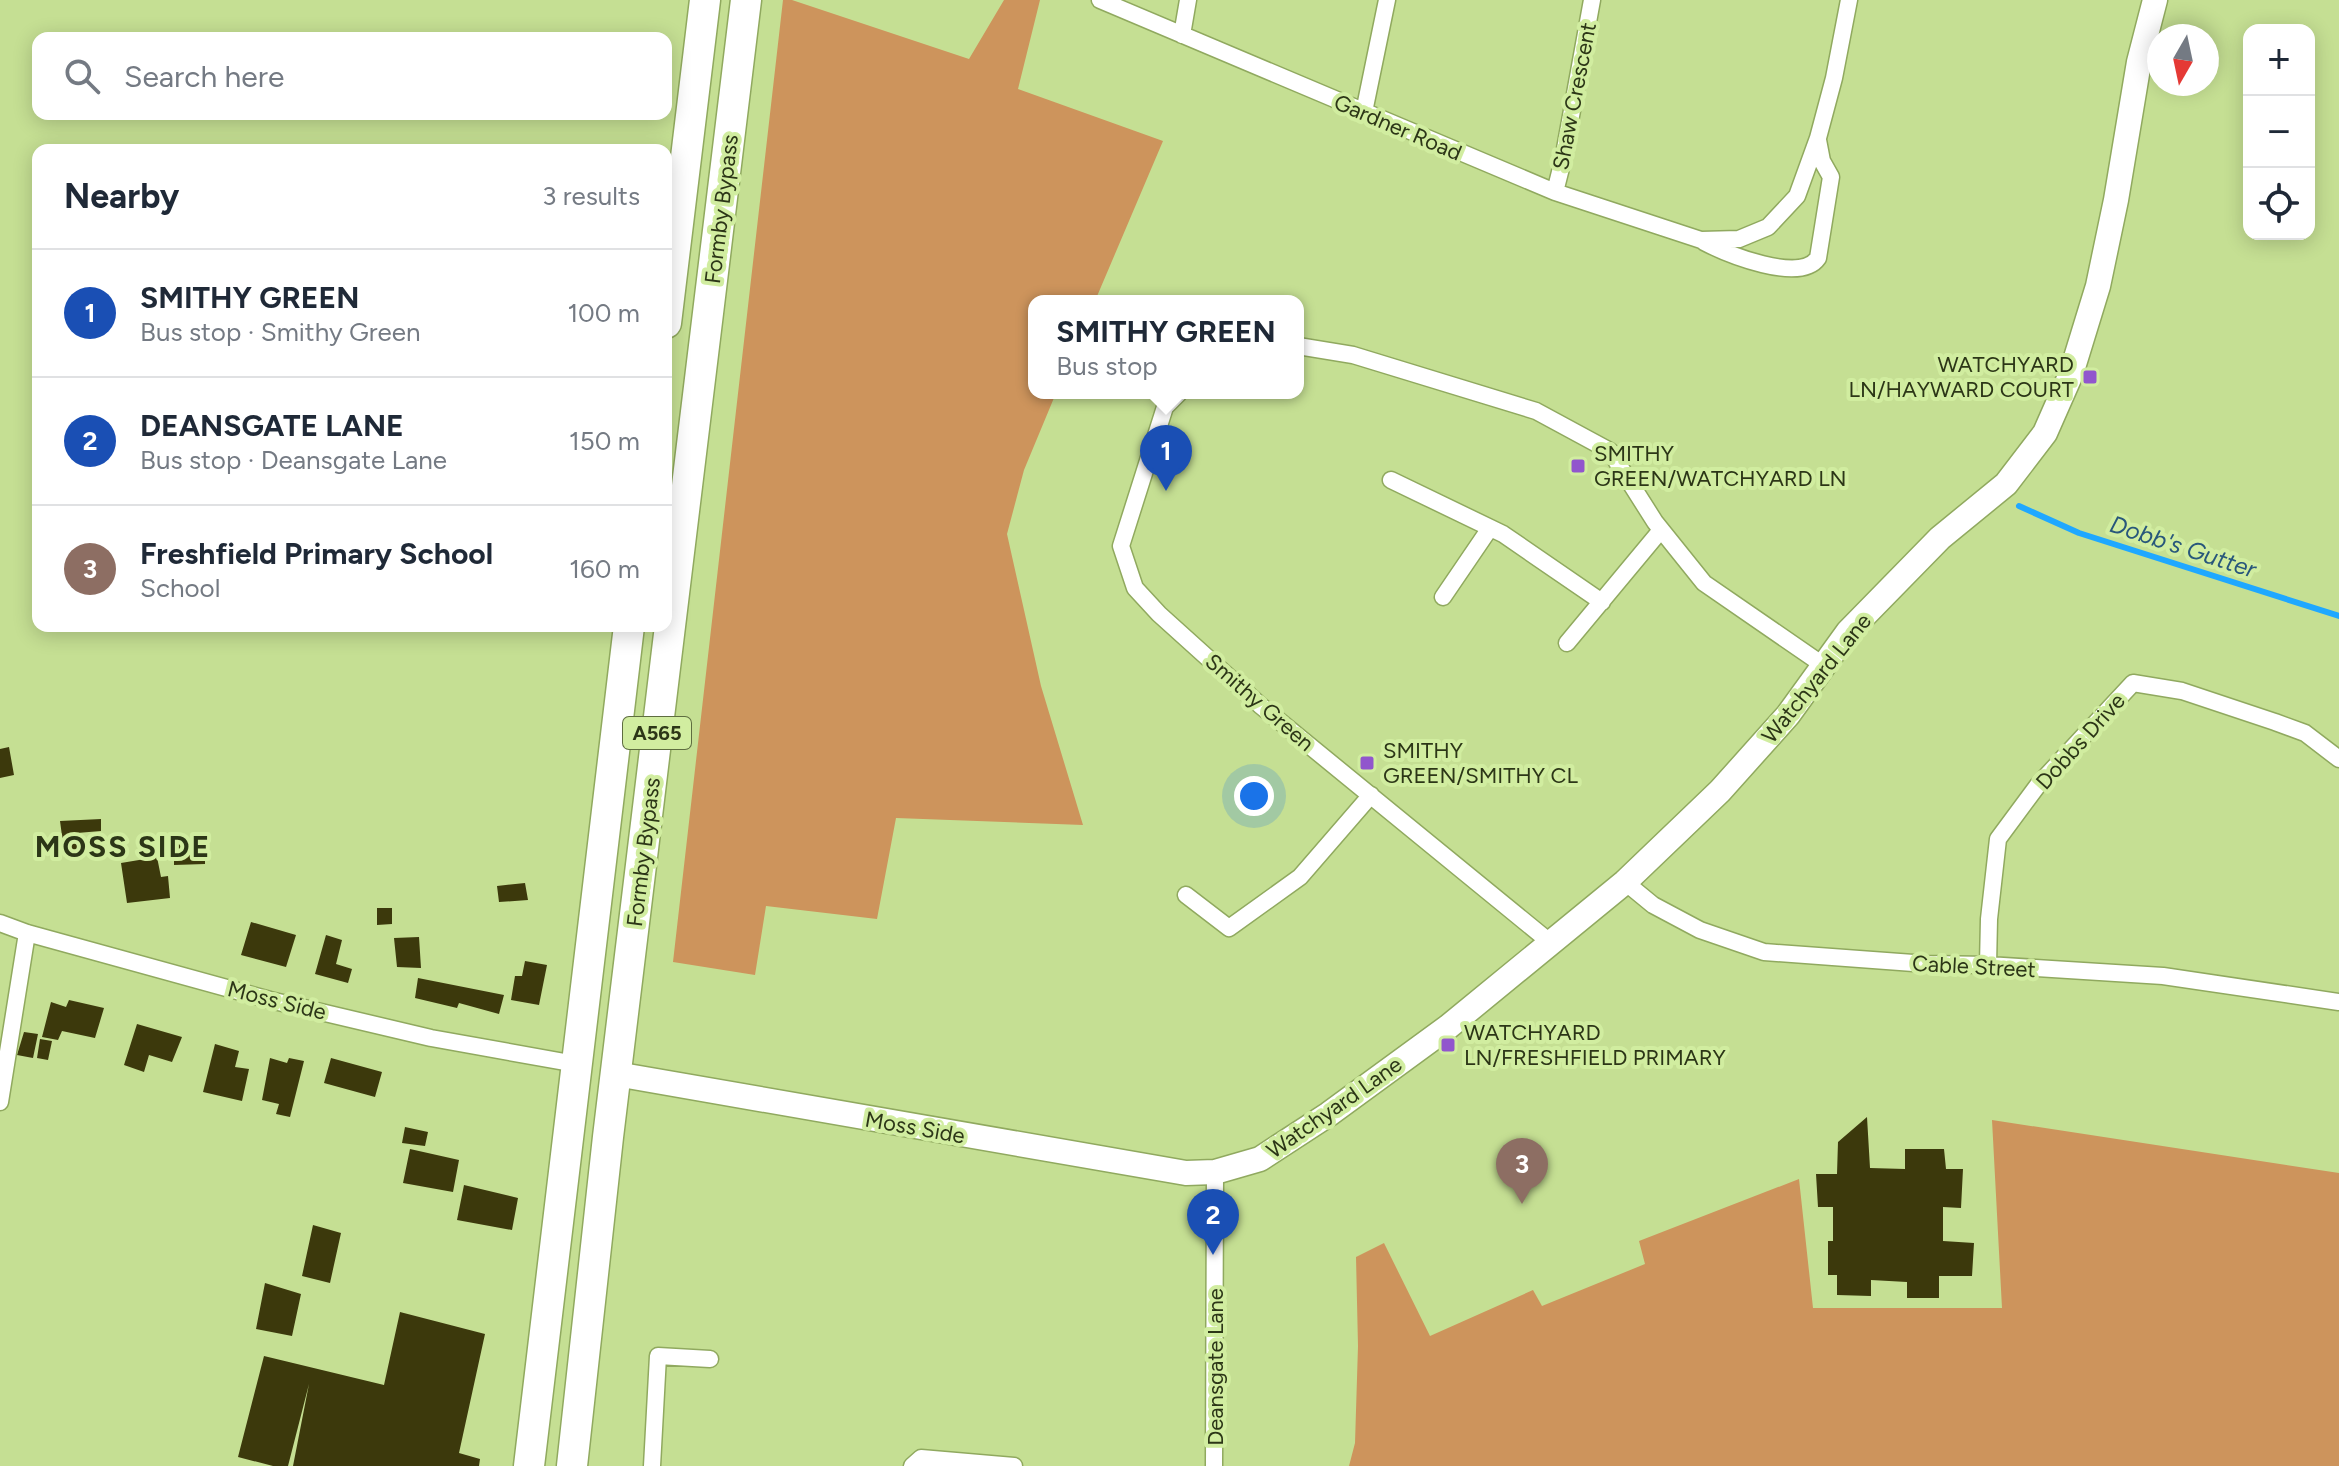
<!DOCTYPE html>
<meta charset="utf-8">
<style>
:root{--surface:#fff;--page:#f6f6f7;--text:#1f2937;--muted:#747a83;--line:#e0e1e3;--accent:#9156cd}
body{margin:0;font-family:Figtree,sans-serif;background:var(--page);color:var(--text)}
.controls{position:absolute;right:24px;top:24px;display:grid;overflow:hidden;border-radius:16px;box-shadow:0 4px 20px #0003}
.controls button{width:72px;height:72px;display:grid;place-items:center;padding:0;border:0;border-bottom:2px solid var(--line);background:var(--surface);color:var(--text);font:40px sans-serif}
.compass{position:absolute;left:2147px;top:24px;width:72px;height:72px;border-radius:50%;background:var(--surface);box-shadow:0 4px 20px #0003;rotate:189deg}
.you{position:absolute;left:1254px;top:796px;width:28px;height:28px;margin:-20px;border:6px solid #fff;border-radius:50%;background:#1a73e8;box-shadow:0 0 0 12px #1a73e833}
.badge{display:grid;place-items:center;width:52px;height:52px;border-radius:50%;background:var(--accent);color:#fff;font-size:26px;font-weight:700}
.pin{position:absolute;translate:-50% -66px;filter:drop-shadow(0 2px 4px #0008)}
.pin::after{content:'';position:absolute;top:42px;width:28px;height:24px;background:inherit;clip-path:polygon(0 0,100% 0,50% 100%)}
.popup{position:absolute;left:1028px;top:295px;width:276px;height:104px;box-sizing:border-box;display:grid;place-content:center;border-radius:16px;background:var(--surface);filter:drop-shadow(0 2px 6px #0005);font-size:26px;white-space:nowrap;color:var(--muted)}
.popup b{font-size:30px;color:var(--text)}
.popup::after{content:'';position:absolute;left:50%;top:100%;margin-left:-16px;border:16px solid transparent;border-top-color:var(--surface)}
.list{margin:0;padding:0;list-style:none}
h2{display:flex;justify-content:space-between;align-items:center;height:104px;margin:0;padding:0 32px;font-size:34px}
h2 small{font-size:26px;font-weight:400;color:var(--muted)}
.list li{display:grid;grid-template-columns:52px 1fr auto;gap:24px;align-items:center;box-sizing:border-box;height:128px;padding:0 32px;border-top:2px solid var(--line)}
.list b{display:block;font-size:30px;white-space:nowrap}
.list p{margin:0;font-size:26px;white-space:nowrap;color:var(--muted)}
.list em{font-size:26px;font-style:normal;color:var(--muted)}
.icon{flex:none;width:44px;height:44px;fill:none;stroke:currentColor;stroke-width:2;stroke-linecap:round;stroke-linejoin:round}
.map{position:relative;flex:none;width:2339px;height:1466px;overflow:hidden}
.search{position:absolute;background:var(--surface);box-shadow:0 4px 20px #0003;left:32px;top:32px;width:640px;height:88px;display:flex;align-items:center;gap:20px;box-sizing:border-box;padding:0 28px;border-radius:16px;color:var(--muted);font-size:30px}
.panel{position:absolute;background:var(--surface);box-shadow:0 4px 20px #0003;left:32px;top:144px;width:640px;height:488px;border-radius:16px}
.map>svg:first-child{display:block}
.green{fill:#cd945c}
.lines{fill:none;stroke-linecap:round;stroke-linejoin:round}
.stream{stroke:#1fa8ff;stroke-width:6}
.building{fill:#3c390c}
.street-casing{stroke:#90a95f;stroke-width:19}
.secondary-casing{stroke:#90a95f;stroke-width:27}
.highway-casing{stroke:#90a95f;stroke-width:33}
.street{stroke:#fff;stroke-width:16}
.secondary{stroke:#fff;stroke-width:24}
.highway{stroke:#fff;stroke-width:30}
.poi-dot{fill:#9156cd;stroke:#d1eda0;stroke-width:3}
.labels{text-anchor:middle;stroke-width:8;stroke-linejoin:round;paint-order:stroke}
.shield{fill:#d1eda0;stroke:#5e6d40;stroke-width:2}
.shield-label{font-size:20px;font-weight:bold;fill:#2c3617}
.street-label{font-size:22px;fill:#2c3617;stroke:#d1eda0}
.poi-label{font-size:22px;fill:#2c3617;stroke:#d1eda0;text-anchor:start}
.water-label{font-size:24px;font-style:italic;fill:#28577b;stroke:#d1eda0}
.district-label{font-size:30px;font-weight:bold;letter-spacing:2px;fill:#2c3617;stroke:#d1eda0}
</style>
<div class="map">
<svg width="2339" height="1466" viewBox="0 0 2339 1466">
<rect width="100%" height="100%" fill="#c5df93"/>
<!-- green -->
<path class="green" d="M783 0H792L969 59 1004 0H1040L1018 89 1163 141 1095 301H1034V393H1056L1024 470 1007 534 1041 686 1083 825 896 818 877 919 766 906 755 975 673 962Z
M1992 1120 2339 1173V1466H1349L1355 1443 1358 1346 1356 1257 1384 1243 1430 1336 1533 1290 1542 1306 1645 1264 1639 1241 1799 1179 1813 1308H2002Z"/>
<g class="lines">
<!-- stream -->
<path class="stream" d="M2019 506 2079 533 2339 616"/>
</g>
<!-- building -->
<path class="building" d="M9 747 14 775 0 778V749Z
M101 819V831L77 833 79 856 65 858 60 821Z
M205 840V864L174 865V854L166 855 165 841Z
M157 857 161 877 168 876 170 898 127 903 121 863Z
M525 883 528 900 499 902 497 886Z
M377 908H392V924L377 925Z
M251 922 296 935 286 967 241 955Z
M326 935 342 940 336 964 352 969 348 983 315 974Z
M419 937 421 968 397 967 394 938Z
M525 961 547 965 539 1005 511 1000 515 976H522Z
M418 978 504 995 499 1014 459 1003 457 1008 415 998Z
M69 1000 104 1008 95 1038 62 1031 58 1040 42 1037 51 1002 66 1007Z
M137 1024 182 1037 172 1062 149 1055 144 1072 124 1065Z
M24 1032 38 1034 33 1058 17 1055Z
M40 1039 52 1041 48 1060 37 1058Z
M215 1044 239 1051 235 1067 249 1069 242 1101 203 1092Z
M270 1058 287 1063 289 1058 304 1061 290 1117 276 1114 279 1104 262 1100Z
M331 1058 382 1072 375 1097 324 1083Z
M1867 1117 1870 1168 1905 1169V1149H1944L1946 1169H1963L1961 1208 1943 1207V1241L1974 1243 1972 1276H1939V1298H1907V1282L1871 1280V1296L1837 1295V1275H1828V1241H1833V1207H1818L1816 1174H1837L1838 1142Z
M405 1127 428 1132 425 1146 402 1143Z
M410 1149 459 1160 453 1192 403 1183Z
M464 1185 518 1198 512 1230 457 1220Z
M313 1225 341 1233 330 1283 302 1276Z
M265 1283 301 1294 292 1336 256 1329Z
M400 1312 485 1334 459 1453 480 1459 479 1466H293L309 1384 288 1466H273L238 1457 264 1356 384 1385Z"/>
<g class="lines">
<defs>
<path id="street" d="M1100 0 1555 192 1701 240 1739 239 1768 227 1797 196 1818 138 1834 78 1849 0
M1182 35 1188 0
M1364 112 1387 0
M1555 192 1563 160 1592 0
M1704 242C1727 254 1800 284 1818 258L1831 177 1822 161 1818 140
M1298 346 1353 355 1536 411 1610 451 1655 522 1704 583 1823 665
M1179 393 1165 407 1121 546 1135 588 1159 614 1261 706 1551 943
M1391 480 1503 534 1602 602
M1443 597 1490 528
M1567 643 1661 530
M1625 882 1653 905 1700 930 1764 952 1927 964 1988 965 2163 976 2339 1002
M1186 895 1229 928 1300 877 1371 795
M0 923 27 933 270 1000 431 1038 576 1064
M1988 965 1989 919 1998 839 2038 785 2133 683 2182 691 2275 722 2305 733 2339 759
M0 1102 27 933
M652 1466 658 1356 710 1359
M912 1466 921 1458 1014 1466
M1214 1466 1215 1172"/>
<path id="secondary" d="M616 1074 1186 1173 1215 1172 1260 1159 1329 1114 1448 1027 1625 882 1720 791 1788 715 1848 632 1940 538 2006 484 2045 433 2071 374 2098 286 2116 200 2139 62 2155 0"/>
<path id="highway" d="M666 323 705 0
M529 1466 629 626
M572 1466 608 1137 746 0"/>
</defs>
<!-- street casing -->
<use href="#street" class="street-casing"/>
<!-- secondary casing -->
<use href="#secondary" class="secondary-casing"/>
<!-- highway casing -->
<use href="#highway" class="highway-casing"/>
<!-- street -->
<use href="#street" class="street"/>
<!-- secondary -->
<use href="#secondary" class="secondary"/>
<!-- highway -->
<use href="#highway" class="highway"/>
</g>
<!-- markers -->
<g class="poi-dot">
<rect x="2082" y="369" width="16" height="16" rx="4"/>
<rect x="1570" y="458" width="16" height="16" rx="4"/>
<rect x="1359" y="755" width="16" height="16" rx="4"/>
<rect x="1440" y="1037" width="16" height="16" rx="4"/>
</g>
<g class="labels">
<!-- shield labels -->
<rect class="shield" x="623" y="717" width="68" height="32" rx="6"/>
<g class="shield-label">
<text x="657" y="740">A565</text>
</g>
<!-- street labels -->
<g class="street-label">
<text transform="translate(1574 96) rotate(-79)" y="8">Shaw Crescent</text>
<text transform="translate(1398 127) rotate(23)" y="8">Gardner Road</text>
<text transform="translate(721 209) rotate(-83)" y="8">Formby Bypass</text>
<text transform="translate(1816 678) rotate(-51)" y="8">Watchyard Lane</text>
<text transform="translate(1260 702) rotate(41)" y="8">Smithy Green</text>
<text transform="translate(2080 741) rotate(-48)" y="8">Dobbs Drive</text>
<text transform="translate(643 852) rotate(-83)" y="8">Formby Bypass</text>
<text transform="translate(1974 966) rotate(3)" y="8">Cable Street</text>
<text transform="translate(277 1000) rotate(14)" y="8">Moss Side</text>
<text transform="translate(1334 1107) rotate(-35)" y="8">Watchyard Lane</text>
<text transform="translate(915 1127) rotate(10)" y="8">Moss Side</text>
<text transform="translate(1215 1367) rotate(-90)" y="8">Deansgate Lane</text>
</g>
<!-- poi labels -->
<g class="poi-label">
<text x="2074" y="372" text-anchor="end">WATCHYARD<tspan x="2074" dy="25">LN/HAYWARD COURT</tspan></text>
<text x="1594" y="461">SMITHY<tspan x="1594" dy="25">GREEN/WATCHYARD LN</tspan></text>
<text x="1383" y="758">SMITHY<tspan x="1383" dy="25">GREEN/SMITHY CL</tspan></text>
<text x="1464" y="1040">WATCHYARD<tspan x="1464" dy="25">LN/FRESHFIELD PRIMARY</tspan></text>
</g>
<!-- water labels -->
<g class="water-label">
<text transform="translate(2183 547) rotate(18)" y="8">Dobb's Gutter</text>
</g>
<!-- district labels -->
<g class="district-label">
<text x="123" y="857">MOSS SIDE</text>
</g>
</g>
</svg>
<div class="controls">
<button>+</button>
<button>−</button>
<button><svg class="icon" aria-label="locate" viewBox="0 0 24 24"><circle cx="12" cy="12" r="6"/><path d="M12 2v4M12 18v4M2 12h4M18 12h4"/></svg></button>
</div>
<svg class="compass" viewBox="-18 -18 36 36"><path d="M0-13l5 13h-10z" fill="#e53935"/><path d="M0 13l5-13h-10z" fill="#747a83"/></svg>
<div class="you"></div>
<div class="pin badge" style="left:1166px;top:491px;background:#1a4fb4">1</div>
<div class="popup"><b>SMITHY GREEN</b>Bus stop</div>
<div class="pin badge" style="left:1213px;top:1255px;background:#1a4fb4">2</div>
<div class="pin badge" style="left:1522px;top:1204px;background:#8d6e63">3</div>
<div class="search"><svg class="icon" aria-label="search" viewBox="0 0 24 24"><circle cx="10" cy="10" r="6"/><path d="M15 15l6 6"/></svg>Search here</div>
<section class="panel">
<h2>Nearby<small>3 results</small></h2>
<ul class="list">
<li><span class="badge" style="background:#1a4fb4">1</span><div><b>SMITHY GREEN</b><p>Bus stop · Smithy Green</p></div><em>100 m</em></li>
<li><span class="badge" style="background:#1a4fb4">2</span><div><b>DEANSGATE LANE</b><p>Bus stop · Deansgate Lane</p></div><em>150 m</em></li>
<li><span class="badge" style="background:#8d6e63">3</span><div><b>Freshfield Primary School</b><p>School</p></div><em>160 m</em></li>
</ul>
</section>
</div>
